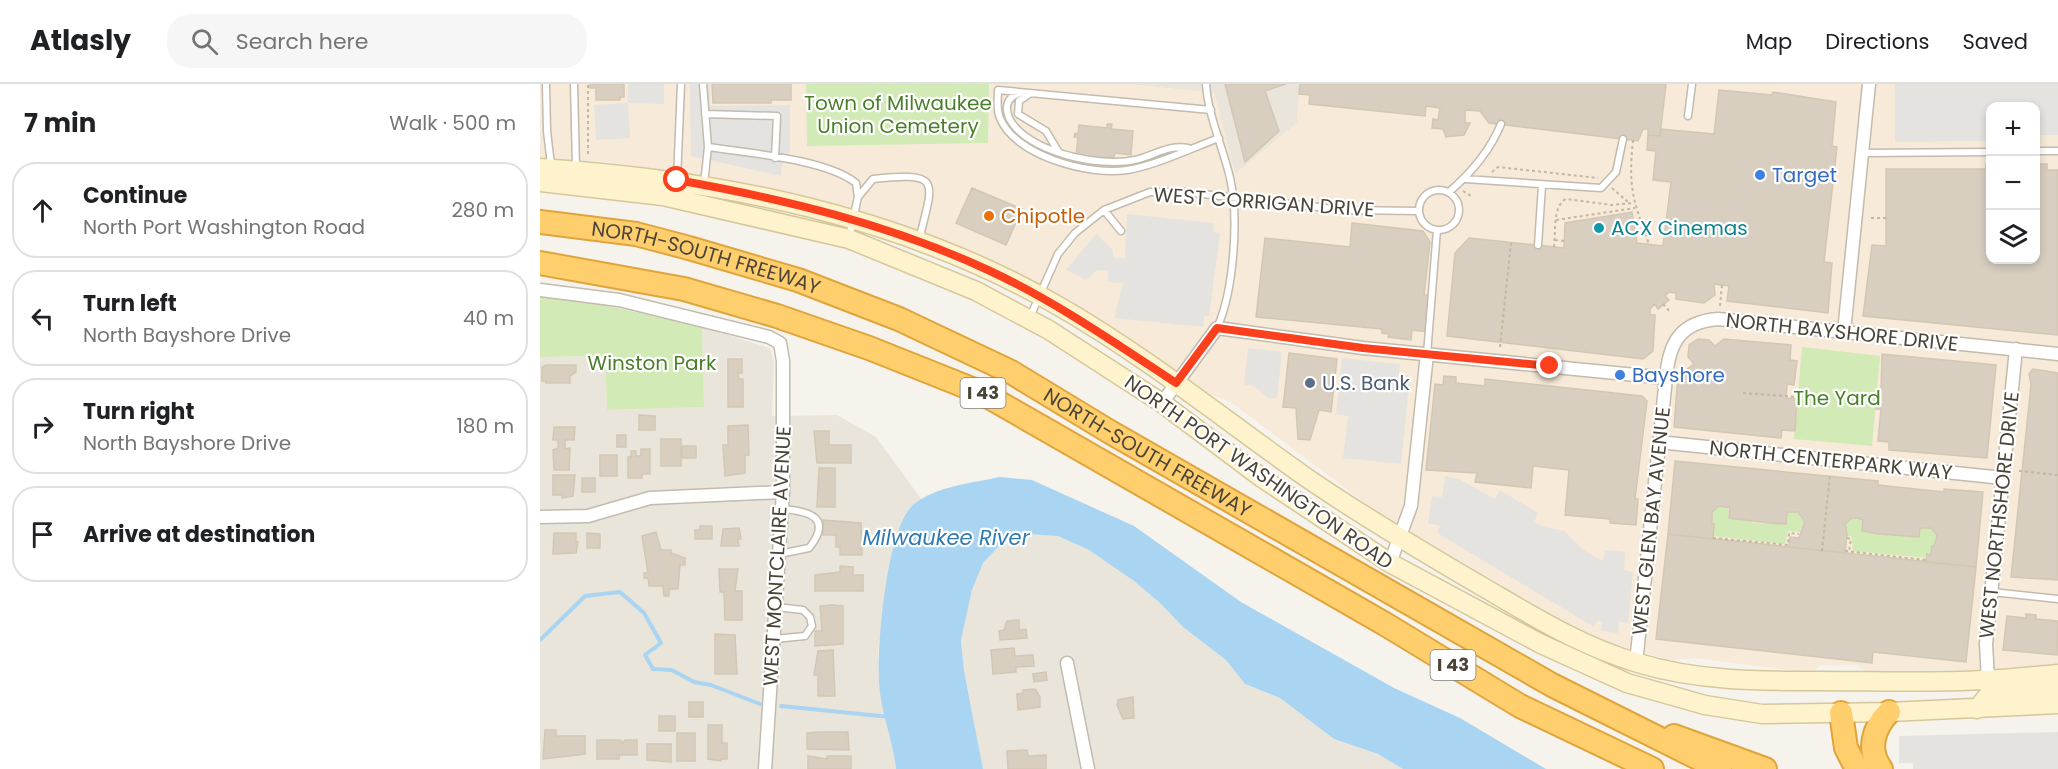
<!DOCTYPE html>
<meta charset="utf-8">
<style>
:root{--surface:#fff;--page:#f6f6f6;--text:#202124;--muted:#757577;--line:#e0e0e0}
body{margin:0;font-family:Poppins,sans-serif;background:var(--page);color:var(--text)}
.controls{position:absolute;right:18px;top:18px;display:grid;overflow:hidden;border-radius:12px;box-shadow:0 3px 9px #0003}
.controls button{width:54px;height:54px;display:grid;place-items:center;padding:0;border:0;border-bottom:2px solid var(--line);background:var(--surface);color:var(--text);font:30px sans-serif}
.stop{position:absolute;width:18px;height:18px;margin:-14px;border:4px solid #fc3f1d;border-radius:50%;background:#fff}
.stop.end{background:#fc3f1d;border-color:#fff;box-shadow:0 2px 6px #0008}
.list{margin:0;padding:0;list-style:none}
h2{display:flex;justify-content:space-between;align-items:center;height:78px;margin:0;padding:0 24px;font-size:26px}
h2 small{font-size:20px;font-weight:400;color:var(--muted)}
.list li{display:grid;grid-template-columns:39px 1fr auto;gap:18px;align-items:center;box-sizing:border-box;height:96px;margin:0 12px 12px;padding:0 12px;border:2px solid var(--line);border-radius:24px}
.list b{display:block;font-size:22px;white-space:nowrap}
.list p{margin:0;font-size:20px;white-space:nowrap;color:var(--muted)}
.list em{font-size:20px;font-style:normal;color:var(--muted)}
.icon{flex:none;width:33px;height:33px;fill:none;stroke:currentColor;stroke-width:2;stroke-linecap:round;stroke-linejoin:round}
.map{position:relative;flex:none;width:1518px;height:685px;overflow:hidden}
header{display:flex;align-items:center;gap:36px;box-sizing:border-box;height:84px;padding:0 30px;background:var(--surface);border-bottom:2px solid var(--line)}
header strong{font-size:28px}
nav{display:flex;gap:33px;margin-inline-start:auto;font-size:21px}
.search{width:420px;height:54px;background:var(--page);display:flex;align-items:center;gap:15px;box-sizing:border-box;padding:0 21px;border-radius:24px;color:var(--muted);font-size:22px}
main{display:flex}
aside{flex:1;background:var(--surface)}
.map>svg:first-child{display:block}
.residential{fill:#eae5da}
.commercial{fill:#f7ead8;fill-rule:evenodd}
.green{fill:#d2eab5}
.parking{fill:#e5e3e0}
.water{fill:#a9d4f2}
.lines{fill:none;stroke-linecap:round;stroke-linejoin:round}
.stream{stroke:#a9d4f2;stroke-width:4}
.building{fill:#d8cfc1;stroke:#d3c7b4;stroke-width:1.5}
.service-casing{stroke:#c2bbae;stroke-width:9}
.minor-casing{stroke:#c2bbae;stroke-width:15}
.secondary-casing{stroke:#d6c79b;stroke-width:21}
.motorway-casing{stroke:#e0a43c;stroke-width:26}
.path{stroke:#c4b79f;stroke-width:2;stroke-dasharray:3 3;stroke-linecap:butt}
.service{stroke:#fff;stroke-width:6}
.minor{stroke:#fff;stroke-width:12}
.secondary{stroke:#fff3cd;stroke-width:18}
.motorway{stroke:#ffcf6e;stroke-width:22}
.route{stroke:#fc3f1d;stroke-width:8}
.shop-dot{fill:#3f7fe0;stroke:#fff;stroke-width:2}
.food-dot{fill:#e8710a;stroke:#fff;stroke-width:2}
.culture-dot{fill:#0f9aa8;stroke:#fff;stroke-width:2}
.service-dot{fill:#5c6f8a;stroke:#fff;stroke-width:2}
.labels{text-anchor:middle;stroke-width:4.5;stroke-linejoin:round;paint-order:stroke}
.shield{fill:#fff;stroke:#817c74;stroke-width:1.5}
.shield-label{font-size:18px;font-weight:bold;fill:#4b4439}
.park-label{font-size:20px;fill:#4a7f2a;stroke:#fff}
.shop-label{font-size:20px;fill:#366cbe;stroke:#fff;text-anchor:start}
.street-label{font-size:20px;fill:#4b4439;stroke:#fff}
.food-label{font-size:20px;fill:#c56008;stroke:#fff;text-anchor:start}
.culture-label{font-size:20px;fill:#0d838f;stroke:#fff;text-anchor:start}
.service-label{font-size:20px;fill:#4e5e75;stroke:#fff;text-anchor:start}
.water-label{font-size:21px;font-style:italic;fill:#2e7ab2;stroke:#fff}
</style>
<header>
<strong>Atlasly</strong>
<div class="search"><svg class="icon" aria-label="search" viewBox="0 0 24 24"><circle cx="10" cy="10" r="6"/><path d="M15 15l6 6"/></svg>Search here</div>
<nav><a>Map</a><a>Directions</a><a>Saved</a></nav>
</header>
<main>
<aside>
<h2>7 min<small>Walk · 500 m</small></h2>
<ul class="list">
<li><svg class="icon" aria-label="ahead" viewBox="0 0 24 24"><path d="M12 20V5M6 11l6-6 6 6"/></svg><div><b>Continue</b><p>North Port Washington Road</p></div><em>280 m</em></li>
<li><svg class="icon" aria-label="left" viewBox="0 0 24 24"><path d="M17 20v-9H6M10 6l-5 5 5 5"/></svg><div><b>Turn left</b><p>North Bayshore Drive</p></div><em>40 m</em></li>
<li><svg class="icon" aria-label="right" viewBox="0 0 24 24"><path d="M7 20v-9h11M14 6l5 5-5 5"/></svg><div><b>Turn right</b><p>North Bayshore Drive</p></div><em>180 m</em></li>
<li><svg class="icon" aria-label="arrive" viewBox="0 0 24 24"><path d="M6 21V4h12l-3 4 3 4H6"/></svg><div><b>Arrive at destination</b></div></li>
</ul>
</aside>
<div class="map">
<svg width="1518" height="685" viewBox="0 0 1518 685">
<rect width="100%" height="100%" fill="#f6f3ec"/>
<!-- residential -->
<path class="residential" d="M588 0H760L757 39 695 90 674 9Z
M162 243 230 264 234 278 232 332 297 331 336 353 382 416 372 422 353 466 338 568 339 601 353 655 356 685H0V273L65 272 67 326 164 323Z
M486 450 518 452 549 466 594 497 620 519 643 543 686 576 705 600 740 614 794 655 838 670 863 685H443L424 587 421 556 432 506 443 479 460 461Z"/>
<!-- commercial -->
<path class="commercial" d="M0 0H266L267 61 448 59 449 0H588L674 9 695 90 757 39 760 0H1518V580L1426 586 1325 587 1317 581H1281L1275 586 1255 587 1155 574 1129 576 1070 559 1026 539 837 428 692 319 665 308 536 223 404 158 343 134 185 95 60 77 0 74ZM1450 22H1496V176H1450Z"/>
<!-- green -->
<path class="green" d="M266 0H449L448 59 267 62Z
M0 213 64 221 162 243 164 323 67 326 65 272 0 273Z
M1262 263 1340 272 1332 362 1254 355Z
M1179 422C1191 424 1197 433 1207 437 1218 441 1235 439 1246 439L1247 428H1258L1264 436 1260 448 1248 447 1245 460 1173 452 1172 428Z
M1312 434 1323 436 1322 447 1378 453 1380 444H1391L1397 451 1394 462H1392L1391 471 1387 470V474L1313 467 1312 453 1305 450V440Z"/>
<!-- parking -->
<path class="parking" d="M88 0H124V20L88 19 90 54 56 56 54 21 88 19Z
M150 0H170V22L250 21V67L242 80 241 92 151 72Z
M1355 0H1518V51H1496V22H1450V57L1355 58Z
M587 130 674 139 673 148 680 149 669 232H664L663 243 574 234 583 199 568 198V187L557 186 546 196 526 186 556 150 573 166V174H585Z
M708 264 742 268 737 314H728L714 302 704 301Z
M802 274 860 280 859 290 870 292 861 380 803 374 808 332 796 330Z
M905 392 919 395 955 415 960 406 998 429 994 438 1004 443 1024 447 1045 467 1063 477 1065 466 1085 468 1084 486 1093 488 1088 539 1079 538 1078 549 1061 547 1062 538 1058 536 1054 543 897 449 900 442 888 439 892 412 902 413Z
M1518 648V685H1373V679H1359V652Z"/>
<!-- water -->
<path class="water" d="M460 393 492 396 594 442 701 518 854 604 920 634 1006 685H863L838 670 794 655 740 614 705 600 686 576 643 543 620 519 594 497 549 466 518 452 486 450 460 461 443 479 432 506 421 556 424 587 443 685H356C353 656 341 629 339 599 337 564 346 445 373 421 396 402 432 399 460 393Z"/>
<g class="lines">
<!-- stream -->
<path class="stream" d="M0 556 45 512 80 508 104 529 121 559 105 571 113 585 132 586 154 598 171 601 220 620
M241 622 350 633"/>
</g>
<!-- building -->
<path class="building" d="M50 0H84V13H80V16H56V4H50Z
M172 0H251V16H231V19H173Z
M685 0H746L725 7 739 47 705 78Z
M760 0H1126L1120 52 1108 51V45H1103L1098 57 949 39 940 27 925 26V39H930L924 51 906 53 903 45 892 44 893 35 898 36 900 24 886 22 885 32 769 20 770 11 759 10Z
M1179 6 1232 11 1233 8 1296 18 1292 62 1297 63 1284 178 1292 179 1288 229 1187 217 1189 202 1174 200 1175 211 1164 219 1136 215V209L1129 208 1125 212 1129 216 1118 225 1115 220 1110 225V231H1115L1113 267 1103 275 907 252 915 169 929 154 1024 164 1025 139 1092 128 1097 159 1123 162 1131 98 1113 96 1116 67 1107 66 1108 51 1120 52 1121 45 1174 50Z
M567 40H572L571 45 593 47 591 71 575 69 574 73 565 74 536 72 538 53H534L535 49 538 50 539 41 567 44Z
M1446 80H1450V176H1496V80H1507V86H1518V251L1323 232 1332 161 1346 162V85H1446Z
M432 104 482 125 466 161 416 139Z
M812 139 883 147 890 158 884 211H891L887 248 872 246 871 256 848 253 849 250 842 249V245L716 233 725 154 810 163Z
M1158 255 1169 256 1175 262 1184 255 1251 261 1250 276 1257 277 1254 301 1247 300 1246 314 1257 315 1255 347 1242 346 1241 354 1134 343 1138 292 1154 280 1148 273 1149 261Z
M749 269 797 275 791 328 779 326 770 356 758 355 756 324 743 323Z
M1342 270 1456 281 1447 374 1349 366V358L1338 357 1341 325H1336L1337 308H1341Z
M188 275H202V289H198L199 295H203V323H188Z
M6 281H36V288L30 292V299H6V297H2V283Z
M1493 285 1518 289V496L1471 493 1491 301 1489 290Z
M904 292 916 293V299L945 302V295L1102 312 1107 317 1095 415H1098L1096 441 1070 439V435L1025 431 1029 386 993 382 991 404 935 398 937 389 886 386 895 300 903 301Z
M99 331 115 332V346H99Z
M208 341 209 371H205V389L185 392 183 361H188V342Z
M14 343H35L34 356H25V365L30 364 29 386H14L13 366 18 364V356H13Z
M274 347H289V361H311V379H277Z
M77 351H86V363H77Z
M121 355H141V382H121Z
M142 362H156V374H142Z
M101 365H110V390H102V394H88V373H91V367H96V372H101Z
M60 371H77V392H60Z
M1135 377 1338 397V401L1404 408V405L1443 408 1436 483 1386 478 1387 470 1391 471 1392 462H1394L1396 456 1397 451 1391 444H1380L1379 453 1339 450 1322 447 1323 436 1317 434H1312L1305 440 1307 451 1305 469 1249 463 1250 453 1259 454 1264 440V436L1258 428H1247L1246 440 1229 439 1189 434 1190 424 1179 422 1172 428V440H1174L1173 455 1128 450Z
M279 384H295V423H277Z
M13 391H35L33 412 22 414V411H13Z
M42 394H55V408H42Z
M283 436 321 439 322 471H300V463H296V451H283Z
M160 442H172V455H155V446H160Z
M199 444 201 455H198L199 462H181L183 445Z
M116 448 121 466H131V469L145 474V481H140L138 505H129V512H124L123 502H109L108 494H104V489H108L102 452Z
M14 449H36V458H38L36 469 13 470Z
M47 449 60 450V464H47Z
M1128 450 1436 483 1426 578 1333 568 1332 579 1116 555Z
M300 482 313 483V491H323V507H275V491L300 488Z
M179 485H198L195 507H202V536H185L184 508H180Z
M292 521 303 522V560L275 562V547H282L280 522Z
M1486 530 1496 531V535L1518 537 1517 571 1463 566 1467 532 1486 534Z
M479 536V546L486 545 487 554 460 556 459 547 464 546 467 537Z
M175 550 195 551 197 590H175Z
M474 564 475 572 493 571 494 582 476 583V588L453 590 451 566Z
M293 566 295 612H278V591H274L278 567Z
M506 588 507 596 494 598 493 590Z
M495 605 500 613V623L478 626 477 610 483 609V606Z
M593 613 594 634 583 635 577 621 578 616Z
M149 618H163V633H149Z
M119 632H135V647H119Z
M168 641H182V659H187V675H181V677L168 675Z
M5 646H16V652H45V670L3 675Z
M280 648H308L309 666 267 665V649Z
M137 649H155V677H137Z
M57 656H80L83 659 85 656H97V671H79V675H57Z
M107 660H131V678L107 676Z
M487 666 488 672 506 671V685H468L467 667Z
M268 672 287 675V672H311V685H268Z"/>
<g class="lines">
<defs>
<path id="service" d="M6 0 7 47 11 81
M34 0 36 83
M163 0 168 63 164 100
M666 0C668 32 683 63 690 94 699 133 694 207 677 244
M480 9C468 13 464 21 469 34 486 68 560 84 595 76 613 72 629 60 648 64
M489 10 479 17 478 30 506 47 518 67
M671 26 458 6C458 15 456 26 460 34 475 72 550 92 587 86 614 82 652 64 679 54
M165 30 237 32 235 74
M1148 32 1152 0
M168 63C207 69 286 75 316 99L318 113 309 153
M1496 67H1518
M1323 69 1450 68
M925 95 1061 104 1076 88 1083 55
M137 96 141 0
M879 126a20 20 0 1 1 40 0a20 20 0 1 1-40 0Z
M909 108C931 89 950 67 961 40
M318 113 333 95C402 88 394 95 379 156
M564 126 581 147
M998 161 1002 102
M490 233 518 170 535 149 564 126 610 108H644L805 126 879 127
M887 270 897 146
M239 470 269 464C293 434 270 427 242 425
M1452 508 1518 515
M234 555 265 552 272 542 270 533 263 526 236 523"/>
<path id="minor" d="M0 206 79 216 229 253 240 259 243 277V408L225 685
M1304 248 1329 0
M622 319 677 244 823 264 1126 294C1129 259 1140 238 1178 235L1518 270
M1119 358 1463 394
M0 433 48 432 110 414 243 408
M850 479 871 422 887 270
M527 579 548 685
M1096 579 1126 294
M1448 596 1446 560 1476 265"/>
<path id="secondary" d="M0 84C183 96 362 131 522 224 608 274 686 337 767 394 824 433 883 468 943 503 993 532 1042 563 1098 579 1157 597 1218 597 1278 597 1333 597 1389 599 1444 596 1469 595 1493 592 1518 590
M0 98 123 112 309 155 436 207 509 246 622 319 722 394 850 479 1001 560 1087 599 1165 621 1222 630 1349 628 1518 620
M1437 625 1449 610 1518 603"/>
<g id="motorway">
<path id="s1" d="M0 138 96 150 149 164 258 196 359 235 471 288 570 348 1012 601 1180 685"/>
<path d="M0 179 144 205 237 232 329 264 442 309 845 540 980 622 1112 685"/>
<path d="M1301 629 1306 664 1317 685"/>
<path d="M1134 652 1225 685"/>
<path d="M1341 685C1327 666 1333 644 1349 628"/>
</g>
</defs>
<!-- service casing -->
<use href="#service" class="service-casing"/>
<!-- minor casing -->
<use href="#minor" class="minor-casing"/>
<!-- secondary casing -->
<use href="#secondary" class="secondary-casing"/>
<!-- motorway casing -->
<use href="#motorway" class="motorway-casing"/>
<!-- path -->
<path class="path" d="M48 1V72
M1093 56C1088 104 1093 116 1109 160
M952 88 958 83 1058 94
M1072 104 1088 118
M923 107 931 112
M1331 134H1346
M1016 136 1095 124
M1015 156 1025 157
M1014 163C1016 149 1012 122 1026 115L1072 121 1093 119
M1123 220 1131 229
M1180 222 1182 201
M960 263 971 159
M1203 309 1258 313
M1479 387 1518 391
M1173 454 1248 461 1249 449 1259 450
M1307 454 1311 455 1309 468
M1282 467 1290 391
M1305 467 1386 476"/>
<!-- service -->
<use href="#service" class="service"/>
<!-- minor -->
<use href="#minor" class="minor"/>
<!-- secondary -->
<use href="#secondary" class="secondary"/>
<!-- motorway -->
<use href="#motorway" class="motorway"/>
</g>
<g class="lines">
<!-- route -->
<path class="route" d="M137 96C244 115 349 140 448 186 515 217 575 259 636 299L677 244 823 264 1010 282"/>
</g>
<!-- markers -->
<g class="shop-dot">
<circle cx="1220" cy="91" r="6"/>
<circle cx="1080" cy="291" r="6"/>
</g>
<circle class="food-dot" cx="449" cy="132" r="6"/>
<circle class="culture-dot" cx="1059" cy="144" r="6"/>
<circle class="service-dot" cx="770" cy="299" r="6"/>
<g class="labels">
<!-- shield labels -->
<g class="shield">
<rect x="420.5" y="294" width="45" height="30" rx="4.5"/>
<rect x="890.5" y="566" width="45" height="30" rx="4.5"/>
</g>
<g class="shield-label">
<text x="443" y="315">I 43</text>
<text x="913" y="587">I 43</text>
</g>
<!-- park labels -->
<g class="park-label">
<text x="358" y="26">Town of Milwaukee<tspan x="358" dy="23">Union Cemetery</tspan></text>
<text x="112" y="286">Winston Park</text>
<text x="1297" y="321">The Yard</text>
</g>
<!-- shop labels -->
<g class="shop-label">
<text x="1232" y="98">Target</text>
<text x="1092" y="298">Bayshore</text>
</g>
<!-- street labels -->
<g class="street-label">
<text transform="translate(724 118) rotate(4)" y="7">WEST CORRIGAN DRIVE</text>
<text dy="7" stroke="none"><textPath href="#s1" startOffset="170">NORTH-SOUTH FREEWAY</textPath></text>
<text transform="translate(1302 248) rotate(6)" y="7">NORTH BAYSHORE DRIVE</text>
<text dy="7" stroke="none"><textPath href="#s1" startOffset="656">NORTH-SOUTH FREEWAY</textPath></text>
<text transform="translate(1291 376) rotate(6)" y="7">NORTH CENTERPARK WAY</text>
<text transform="translate(719 388) rotate(35)" y="7">NORTH PORT WASHINGTON ROAD</text>
<text transform="translate(1459 431) rotate(-84)" y="7">WEST NORTHSHORE DRIVE</text>
<text transform="translate(1111 437) rotate(-84)" y="7">WEST GLEN BAY AVENUE</text>
<text transform="translate(237 472) rotate(-87)" y="7">WEST MONTCLAIRE AVENUE</text>
</g>
<!-- food labels -->
<g class="food-label">
<text x="461" y="139">Chipotle</text>
</g>
<!-- culture labels -->
<g class="culture-label">
<text x="1071" y="151">ACX Cinemas</text>
</g>
<!-- service labels -->
<g class="service-label">
<text x="782" y="306">U.S. Bank</text>
</g>
<!-- water labels -->
<g class="water-label">
<text x="406" y="461">Milwaukee River</text>
</g>
</g>
</svg>
<div class="controls">
<button>+</button>
<button>−</button>
<button><svg class="icon" aria-label="layers" viewBox="0 0 24 24"><path d="M12 4l9 5-9 5-9-5zM3 14l9 5 9-5"/></svg></button>
</div>
<div class="stop" style="left:137px;top:96px"></div>
<div class="stop end" style="left:1010px;top:282px"></div>
</div>
</main>
